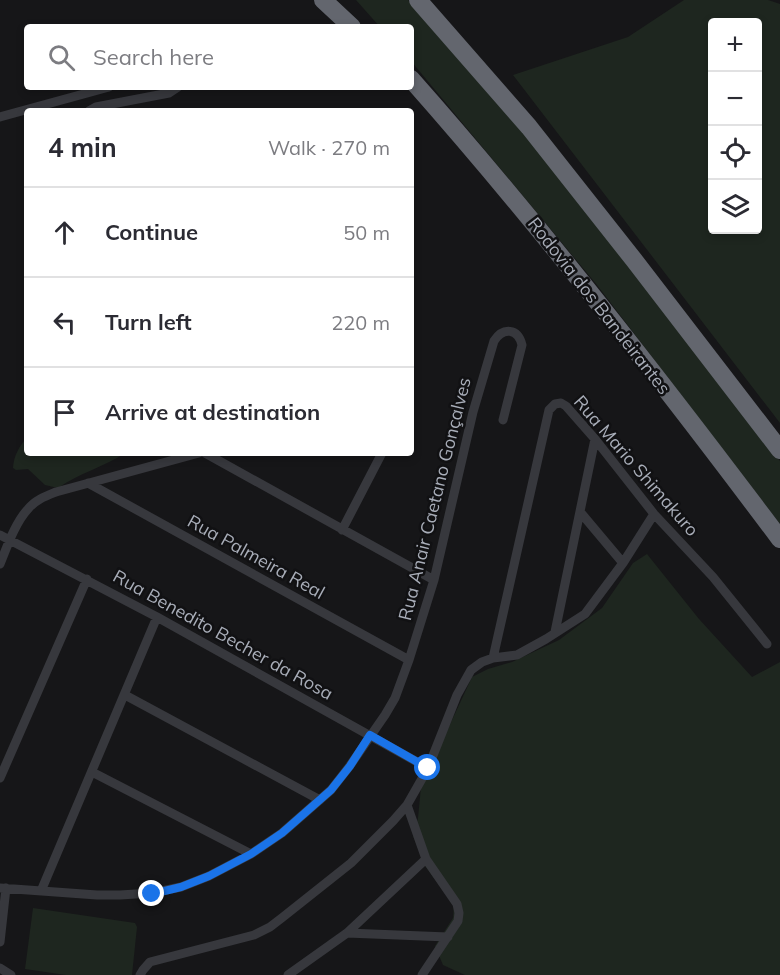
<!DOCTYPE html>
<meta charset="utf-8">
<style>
:root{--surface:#fff;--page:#f2f2f3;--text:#2b2b33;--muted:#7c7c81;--line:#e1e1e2}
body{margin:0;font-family:Mulish,sans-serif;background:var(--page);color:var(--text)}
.controls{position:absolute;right:18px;top:18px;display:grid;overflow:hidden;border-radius:6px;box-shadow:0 3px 9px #0003}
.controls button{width:54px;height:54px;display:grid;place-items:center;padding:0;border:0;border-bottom:2px solid var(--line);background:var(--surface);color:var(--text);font:30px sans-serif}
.stop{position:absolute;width:18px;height:18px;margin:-14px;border:4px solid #1a73e8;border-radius:50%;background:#fff}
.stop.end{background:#1a73e8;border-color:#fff;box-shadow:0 2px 6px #0008}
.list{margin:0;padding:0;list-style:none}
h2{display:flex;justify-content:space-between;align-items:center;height:78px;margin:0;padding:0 24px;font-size:26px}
h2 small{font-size:20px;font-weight:400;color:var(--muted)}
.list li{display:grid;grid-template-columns:39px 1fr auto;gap:18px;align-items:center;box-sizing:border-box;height:90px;padding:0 24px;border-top:2px solid var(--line)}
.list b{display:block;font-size:22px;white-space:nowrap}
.list em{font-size:20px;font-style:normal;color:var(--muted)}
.icon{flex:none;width:33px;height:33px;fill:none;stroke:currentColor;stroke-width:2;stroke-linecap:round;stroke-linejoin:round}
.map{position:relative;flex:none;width:780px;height:975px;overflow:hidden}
.search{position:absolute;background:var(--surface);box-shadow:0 3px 9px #0003;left:24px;top:24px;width:390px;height:66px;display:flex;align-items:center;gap:15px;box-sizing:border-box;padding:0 21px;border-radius:6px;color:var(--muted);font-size:22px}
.panel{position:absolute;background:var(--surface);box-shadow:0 3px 9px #0003;left:24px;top:108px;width:390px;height:348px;border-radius:6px}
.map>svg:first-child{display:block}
.green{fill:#1e261f;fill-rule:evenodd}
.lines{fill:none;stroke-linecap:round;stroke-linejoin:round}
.street{stroke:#37383d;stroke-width:9}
.highway{stroke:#63666e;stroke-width:18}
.route{stroke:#1a73e8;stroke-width:8}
.labels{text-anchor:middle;stroke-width:5;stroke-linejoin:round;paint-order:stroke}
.street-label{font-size:18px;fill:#a8adb8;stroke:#111113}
</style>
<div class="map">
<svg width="780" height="975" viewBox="0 0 780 975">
<rect width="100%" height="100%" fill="#161618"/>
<!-- green -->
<path class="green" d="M356 0H408L511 115 746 415 780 461V524L597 285 411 61V27H380Z
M684 0H768L780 4V423L513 75 628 37ZM712 22H758V230H712Z
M27 437V453H125C104 467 79 473 58 488L45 485 28 469 16 470 13 468C14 455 19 447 27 437Z
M647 554 699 619 752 677 780 662V975H465L443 965 435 946 453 918 454 905 425 866 413 836 418 818 421 787 472 677 488 669 512 662 559 640 602 608 633 563Z
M33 908 135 923 137 927 132 975H66L25 969Z"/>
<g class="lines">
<!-- street -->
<path class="street" d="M89 111 96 107 169 93 178 87
M0 117 109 87
M205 453 434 580
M88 483 409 660
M581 513 623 563
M342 530 382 453
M0 535 157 617 428 768
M0 564C7 547 15 523 28 509 35 500 46 496 56 492L199 453
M555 632 595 439
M493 658 549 410 555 404 561 403 566 406 595 439 654 514 713 577 767 644
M125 695 320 800
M92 772 251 854
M0 778 87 579
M0 888 97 895H120L152 893 181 887 209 876 251 854 282 833 331 790 349 767 385 715 395 698 409 660 434 580 473 412 494 341C503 327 518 328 522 345L503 420
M41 891 157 617
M347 933 448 937
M0 942 6 888
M0 968 11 975
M140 975 143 970 150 962 254 935 270 927 283 917 351 863 393 821 407 805 415 791 428 768 457 695 471 670 482 662 493 658 517 655 546 639 585 614 623 563 654 514
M288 975 347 933 426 859 407 805
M422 975 458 921 459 913 457 904 426 859"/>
<!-- highway -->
<path class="highway" d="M323 0 352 27
M418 0 529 127 634 260 780 450
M411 79C541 226 662 382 780 539"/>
</g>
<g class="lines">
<!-- route -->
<path class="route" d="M152 894 181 887 209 876 251 854 282 833 331 790 350 766 370 735 428 768"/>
</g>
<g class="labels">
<!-- street labels -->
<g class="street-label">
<text transform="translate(599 306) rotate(52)" y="6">Rodovia dos Bandeirantes</text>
<text transform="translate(636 466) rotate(49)" y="6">Rua Mario Shimakuro</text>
<text transform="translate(435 499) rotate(-76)" y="6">Rua Anair Caetano Gonçalves</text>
<text transform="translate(256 557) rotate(29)" y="6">Rua Palmeira Real</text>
<text transform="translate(223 635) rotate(29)" y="6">Rua Benedito Becher da Rosa</text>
</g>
</g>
</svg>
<div class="controls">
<button>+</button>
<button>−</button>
<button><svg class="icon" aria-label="locate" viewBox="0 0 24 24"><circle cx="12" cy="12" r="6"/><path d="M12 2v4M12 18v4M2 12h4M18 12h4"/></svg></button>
<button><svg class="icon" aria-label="layers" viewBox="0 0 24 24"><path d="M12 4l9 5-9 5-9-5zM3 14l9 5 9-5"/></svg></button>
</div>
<div class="stop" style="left:428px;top:768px"></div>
<div class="stop end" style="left:152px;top:894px"></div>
<div class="search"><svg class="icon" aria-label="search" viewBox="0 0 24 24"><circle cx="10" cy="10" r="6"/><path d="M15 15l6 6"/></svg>Search here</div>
<section class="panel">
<h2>4 min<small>Walk · 270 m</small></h2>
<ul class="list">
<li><svg class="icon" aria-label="ahead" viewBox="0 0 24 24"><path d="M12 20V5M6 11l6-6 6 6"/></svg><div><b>Continue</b></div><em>50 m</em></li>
<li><svg class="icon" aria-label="left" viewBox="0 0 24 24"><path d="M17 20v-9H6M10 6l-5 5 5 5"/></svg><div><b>Turn left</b></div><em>220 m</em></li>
<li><svg class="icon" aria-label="arrive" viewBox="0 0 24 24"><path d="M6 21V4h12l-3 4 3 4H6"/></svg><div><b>Arrive at destination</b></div></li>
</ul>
</section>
</div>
